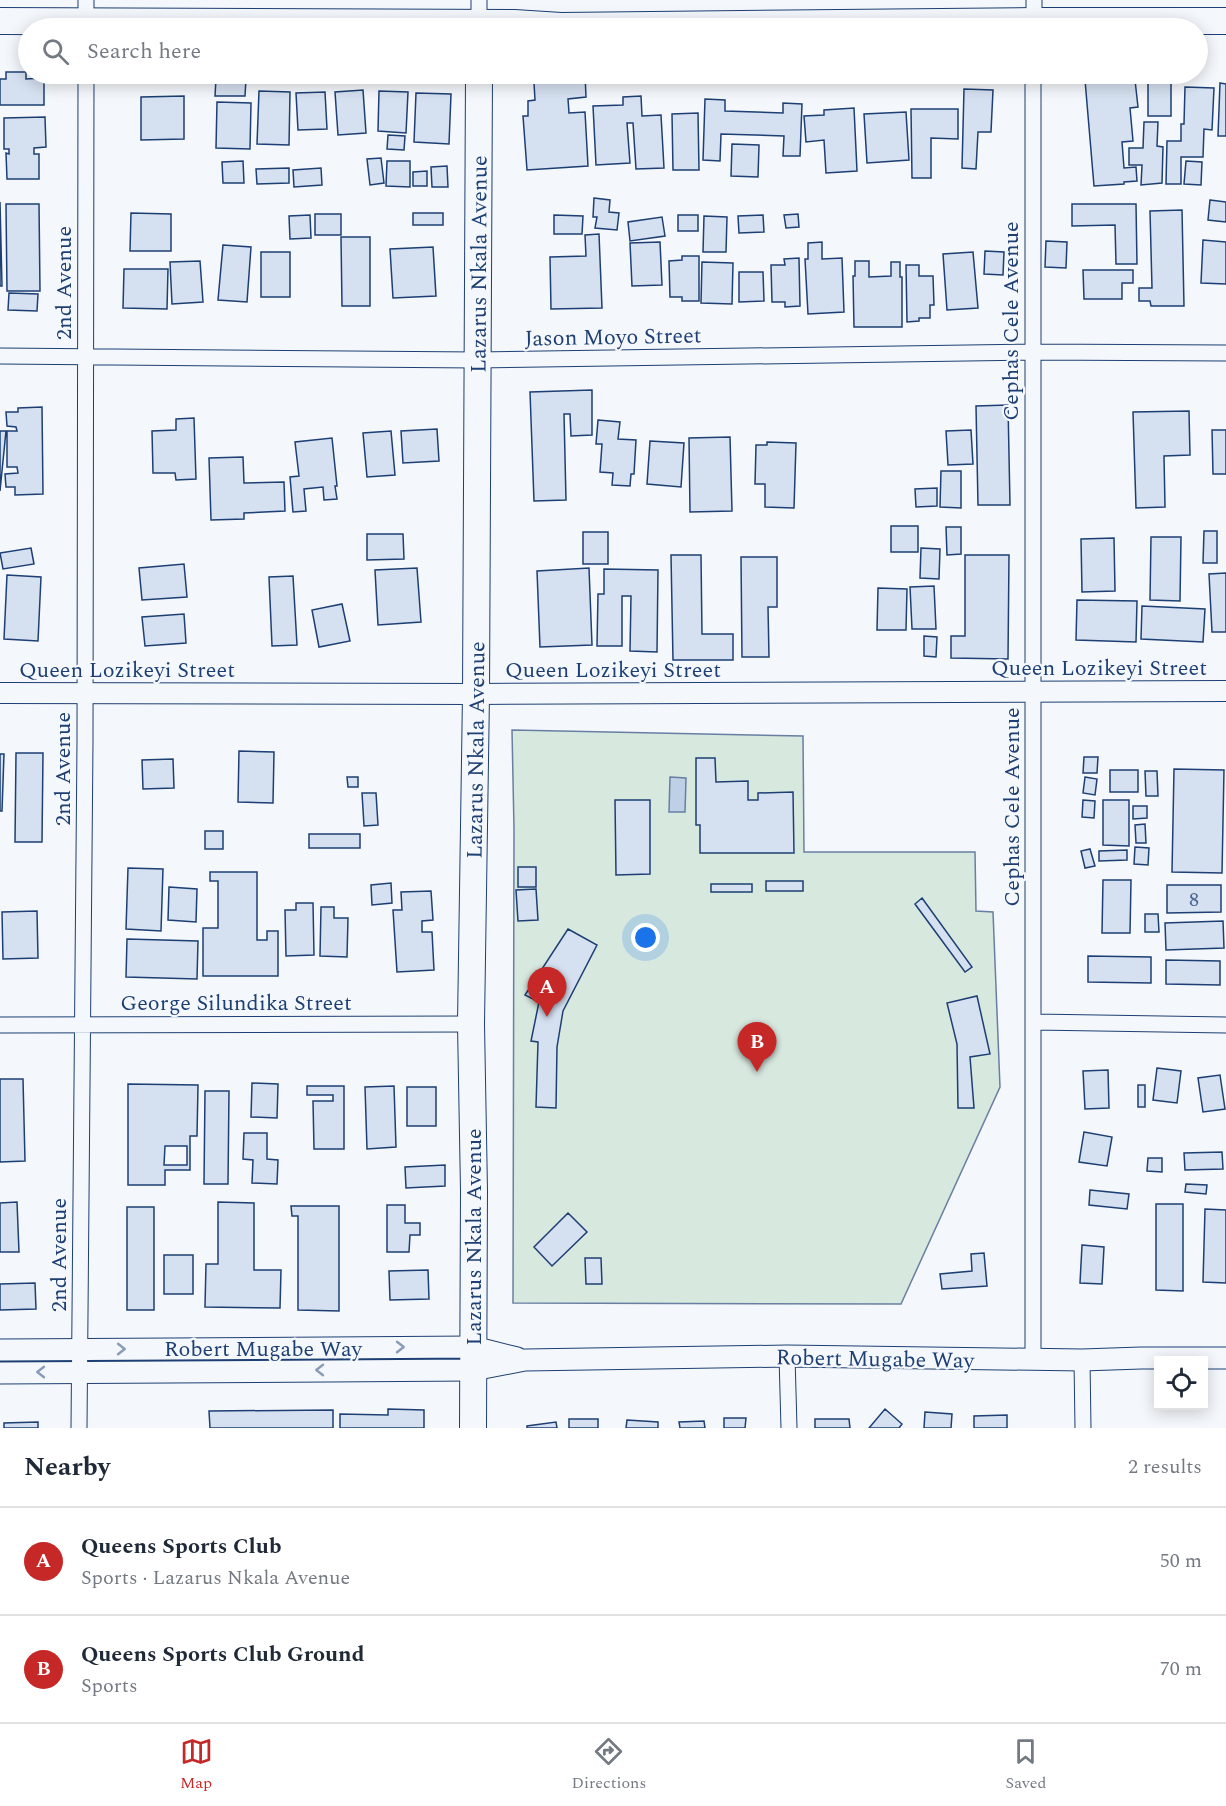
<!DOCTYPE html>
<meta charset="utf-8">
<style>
:root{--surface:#fff;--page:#f2f2f3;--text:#1f2937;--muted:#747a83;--line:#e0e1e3;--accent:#c62828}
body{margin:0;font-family:Spectral,serif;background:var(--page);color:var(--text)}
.controls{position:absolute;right:18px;bottom:18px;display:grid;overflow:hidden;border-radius:0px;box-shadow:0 3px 15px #0003}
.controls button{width:54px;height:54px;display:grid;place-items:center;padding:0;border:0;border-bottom:2px solid var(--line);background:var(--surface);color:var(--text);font:30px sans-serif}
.you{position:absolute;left:646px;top:938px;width:21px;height:21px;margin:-15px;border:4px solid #fff;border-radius:50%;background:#1a73e8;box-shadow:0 0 0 9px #1a73e833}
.badge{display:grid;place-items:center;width:39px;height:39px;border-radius:50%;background:var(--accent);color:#fff;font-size:20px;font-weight:700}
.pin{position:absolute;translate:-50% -50px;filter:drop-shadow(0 2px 3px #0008)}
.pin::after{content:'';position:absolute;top:32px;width:21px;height:18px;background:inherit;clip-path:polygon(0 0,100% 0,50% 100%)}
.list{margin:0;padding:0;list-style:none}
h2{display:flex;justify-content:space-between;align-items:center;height:78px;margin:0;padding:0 24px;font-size:26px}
h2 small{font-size:20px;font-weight:400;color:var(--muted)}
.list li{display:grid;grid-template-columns:39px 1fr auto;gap:18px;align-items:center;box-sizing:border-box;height:108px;padding:0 24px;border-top:2px solid var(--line)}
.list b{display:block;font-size:22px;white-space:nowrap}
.list p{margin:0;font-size:20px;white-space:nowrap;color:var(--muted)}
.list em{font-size:20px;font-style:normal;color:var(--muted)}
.icon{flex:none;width:33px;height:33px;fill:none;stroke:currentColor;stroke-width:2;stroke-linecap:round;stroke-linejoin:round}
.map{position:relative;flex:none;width:1226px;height:1428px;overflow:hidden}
.search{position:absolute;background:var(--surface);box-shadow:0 3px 15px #0003;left:18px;right:18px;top:18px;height:66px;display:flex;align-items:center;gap:15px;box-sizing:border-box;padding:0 21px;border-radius:33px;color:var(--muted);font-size:22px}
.sheet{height:294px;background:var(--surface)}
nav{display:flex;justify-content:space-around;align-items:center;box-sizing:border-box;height:84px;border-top:2px solid var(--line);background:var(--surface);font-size:16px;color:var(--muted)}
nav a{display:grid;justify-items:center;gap:3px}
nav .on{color:var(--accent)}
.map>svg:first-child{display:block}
.green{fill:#d7e8df;stroke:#687fa3;stroke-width:1.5}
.water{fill:#bed0e5;stroke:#687fa3;stroke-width:1.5}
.building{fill:#d5e0f0;stroke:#1d3f73;stroke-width:1.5;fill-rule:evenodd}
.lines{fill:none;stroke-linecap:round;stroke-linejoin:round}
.minor-casing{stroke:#1d3f73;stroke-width:17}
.tertiary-casing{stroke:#1d3f73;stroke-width:22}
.secondary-casing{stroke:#1d3f73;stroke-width:23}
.trunk-casing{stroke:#1d3f73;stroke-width:28}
.minor{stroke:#f4f7fb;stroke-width:15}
.tertiary{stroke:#f4f7fb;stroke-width:20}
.secondary{stroke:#f4f7fb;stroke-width:21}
.trunk{stroke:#f4f7fb;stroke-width:26}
.oneway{stroke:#889bb7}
.labels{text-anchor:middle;stroke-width:4.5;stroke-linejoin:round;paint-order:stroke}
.number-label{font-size:20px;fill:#4b6792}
.street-label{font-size:22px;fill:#1d3f73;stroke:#f4f7fb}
</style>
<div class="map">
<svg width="1226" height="1428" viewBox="0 0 1226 1428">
<rect width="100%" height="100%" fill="#f4f7fb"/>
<!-- green -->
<path class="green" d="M512 730 803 736 804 852H975L976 911 993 912 1000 1087 901 1304 513 1303 514 829Z"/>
<!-- water -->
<path class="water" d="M670 777 686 778 685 812H669Z"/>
<!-- building -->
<path class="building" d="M6 72H26V79L44 78V105H0V79H6Z
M555 74H585L586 97 568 99 569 113 585 112 588 166 527 170 523 116H528V101L535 100 534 83 555 82Z
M1148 74H1171V116H1148Z
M1120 78V81L1135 80 1138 107 1130 108 1133 141 1122 142 1124 168 1136 167 1137 181 1124 182V184L1094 186 1085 80Z
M216 79H246L245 96H215Z
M1220 83 1226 84V136H1218Z
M1185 87 1214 88 1212 130 1204 129 1203 157H1181V184H1166L1167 141H1181V124H1184Z
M964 89 993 90 991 132H978L976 169 962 168Z
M363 90 366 133 338 135 335 92Z
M259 91 290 92 289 145 257 144Z
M379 91 408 92 406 133 378 131Z
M325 92 327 129 298 130 296 93Z
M416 93 451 94 449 144 414 142Z
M184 96V139L141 140V97Z
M641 96 642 116 661 115 664 168 636 169 633 123H627L630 163 596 165 593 106 623 105V97Z
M705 99 725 100V111L783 113V103L802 104 800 156H783L784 136 721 134 720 161 703 160Z
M217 102 251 103 250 149 216 148Z
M854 108 857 171 826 173 824 140 806 142 804 116 824 115V110Z
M911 109H958V139L931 138V178H912Z
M906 112 909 160 867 163 864 114Z
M698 113 699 170H673L672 114Z
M45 117 46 147 34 148V154H39V179H7L6 153 9 154V149H4V118Z
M1144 122H1158L1157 146 1163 147 1162 183 1141 185 1142 165H1129V148H1143Z
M388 135 405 136 404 150 387 149Z
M732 144 759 145 758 177 731 176Z
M381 158 384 183 370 185 367 159Z
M243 161 244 183H223L222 162Z
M387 161H410V187L386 186Z
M1186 161 1202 162 1201 185 1184 184Z
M447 166 448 187H432L431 167Z
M289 168V183L257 184 256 169Z
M321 168 322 185 294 187 293 170Z
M427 171V186H413V172Z
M594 198 610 200 609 212 619 213 617 230 595 228 597 217H593Z
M1210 200 1226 202V222L1208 220Z
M0 202 2 286H0Z
M6 204H39L40 291H7Z
M1072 204H1136L1137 264H1116L1115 225 1072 226Z
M1182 210 1184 306H1151L1150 301H1139V288H1152L1150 211Z
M131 213 171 214V251H130Z
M413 213H443V225H413Z
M315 214H341V235H315Z
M798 214 799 227 786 228 784 215Z
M310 215 311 238 290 239 289 216Z
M554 215 583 216 582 234H554Z
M678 215H698V231H678Z
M763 215 764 232 739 233 738 216Z
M704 216 727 217 726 252H703Z
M662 217 665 236 630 241 628 222Z
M599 234 602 308 551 309 550 257 586 256 585 235Z
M341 237H370V306H342Z
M1203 240 1226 242V284L1201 283Z
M1046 241 1067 242 1066 268 1045 267Z
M660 242 662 285 632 286 630 243Z
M822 242V259L842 258 844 312 808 314 805 259H808V243Z
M223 245 251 247 247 302 218 300Z
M433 247 436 296 393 298 390 249Z
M985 251 1004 252 1003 275 984 274Z
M261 252H290V297H261Z
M973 252 978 308 947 310 943 254Z
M682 256H699V301H682V297H670L669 261 682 260Z
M799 258 800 306 785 307V302H772L771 265H785L784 259Z
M200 261 203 302 172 304 170 262Z
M855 261H869V277L891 276V262H900V277H902V327H854L853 276H855Z
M702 262 733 263 732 304 701 303Z
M906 265H919V276H933L934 305H930V318H919V321L907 322Z
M124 269H168L167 309 123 308Z
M1083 270H1133V283H1122V299H1084Z
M739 272H763L764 301 739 302Z
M9 293 38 294 37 311 8 310Z
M592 390V435L571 436 570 414H564L566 500 534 501 530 392Z
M1008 405 1010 505H978L976 406Z
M42 407 43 494 15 495V487H6L5 474 18 473 17 467H7V431H17L16 427 7 426 6 412H18V408Z
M1189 411 1190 455 1164 456 1165 507 1136 508 1133 412Z
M194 418 196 479 176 480 175 473H153L152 431 176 430V419Z
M598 420 620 422 618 439 636 440 634 474H631L630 486 612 485 613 473 600 472 602 444H596Z
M437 429 439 461 403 463 401 431Z
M971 430 973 464 948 465 946 431Z
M1212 430H1226V474H1213Z
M0 431H6L0 491Z
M391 431 395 475 367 477 363 433Z
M730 437 732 511 690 512 689 438Z
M332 438 337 486H335L337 499 324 500 323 487 304 489 306 511 293 512 290 477 299 476 295 442Z
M650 441 684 443 681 487 647 484Z
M767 442 796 443 794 508 765 507V484H755L756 445H767Z
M243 457 244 483 284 482 285 511 244 513V519L211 520 209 458Z
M941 471H961V508L940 507Z
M937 488V506L916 507 915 489Z
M891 526H918V552H891Z
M946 527H961V554L947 555Z
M1204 531H1217V563H1203Z
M583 532H608V564H583Z
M367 534H403L404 559 367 560Z
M1151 537H1181L1180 601 1150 600Z
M1114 538 1115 591 1082 592 1081 539Z
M31 548 34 564 3 569 0 553Z
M921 548 940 549 939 579 920 578Z
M671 555H701L702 634H733V660H673Z
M965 555H1009L1008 659 951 658V636H965Z
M741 557H777V607H768L769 657H742Z
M184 564 187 597 142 600 139 568Z
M417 568 421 622 378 625 375 570Z
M589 568 592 645 540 647 537 571Z
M604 569 658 570 657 652 630 651 631 596H622V646H597L598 594H604Z
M1226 573V632H1212L1209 574Z
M7 575 41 577 38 641 4 639Z
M293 576 297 645 272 646 269 577Z
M934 586 936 629H912L910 587Z
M878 588 907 589 906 630H877Z
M1077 600 1137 601 1136 642 1076 640Z
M342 604 350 641 319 647 312 610Z
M1142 606 1205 609 1203 642 1141 639Z
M184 614 186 643 145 646 142 617Z
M924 636 937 637 936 657 924 656Z
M239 751 274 752 273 803 238 802Z
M16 753H43L42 842H15Z
M0 754H4L2 811H0Z
M1084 757H1098L1097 773H1083Z
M696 758H715L716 782 748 781V800H758V793L793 792 794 853H700V825H696Z
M173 759 174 788 143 789 142 760Z
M1174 769 1224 770 1222 873 1172 872Z
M1110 770H1138V792H1110Z
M1145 771H1157L1158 796H1146Z
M347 777H358V787H348Z
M1085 777 1097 779 1095 795 1083 793Z
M362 793H376L378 825 364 826Z
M615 800H650V874L616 875Z
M1083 800 1095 801 1094 818 1082 817Z
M1103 800H1129V846L1103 845Z
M1133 806H1147V818L1133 819Z
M1145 824 1146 843H1136L1135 825Z
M205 831H223V849H205Z
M309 834H360V848H309Z
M1135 847 1149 848 1148 865 1134 864Z
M1090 849 1095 866 1085 868 1081 851Z
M1127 850V860L1099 861V851Z
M518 867H536V887H518Z
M128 868 163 869 161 931 126 929Z
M210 872H257V940H267V931H278V976H203V928H218V881H210Z
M1103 880H1131L1130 933H1102Z
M766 881H803V891H766Z
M391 883 392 903 372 905 371 885Z
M711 884H752V892H711Z
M1167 885H1221V912L1167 913Z
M169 887 197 889 196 922 168 920Z
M536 889 538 920 518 921 516 890Z
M431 891 433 920 422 921V932H432L434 970 397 972 393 910H402L401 892Z
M922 898 972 967 965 972 915 904Z
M296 903H313L314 955 286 956 285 910H296Z
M321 907H334V918H348L347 957 320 956Z
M37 911 38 958 3 959 2 912Z
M1145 914H1158L1159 932H1145Z
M1223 921 1224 948 1166 950 1165 923Z
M568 929 597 945 563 1011 557 1047 556 1108 536 1107 538 1042 531 1041 539 1002 525 995Z
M127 939 198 941 197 979 126 977Z
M1088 956 1151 957V983L1088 982Z
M1166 960 1220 961V985L1166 984Z
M977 996 990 1054 970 1057 974 1108H958L957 1044 947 1003Z
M1157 1068 1181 1071 1177 1103 1153 1100Z
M1108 1070 1109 1108 1085 1109 1083 1071Z
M1220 1075 1225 1109 1203 1112 1198 1078Z
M0 1079H23L25 1161 0 1162Z
M252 1083 278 1084 277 1118 251 1117Z
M128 1084 198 1085 197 1136H190V1170H165V1185H128ZM165 1146H187V1165H164Z
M1138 1085H1145V1107H1138Z
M307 1086H344V1149H314L313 1101H333V1095H307Z
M394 1086 396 1147 367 1149 365 1087Z
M407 1087H436V1126H407Z
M205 1091H229L228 1184H204Z
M1084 1132 1112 1137 1107 1166 1079 1162Z
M244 1133H267V1159L278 1160 277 1184 252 1183 253 1160 243 1159Z
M1222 1152 1223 1169 1185 1170 1184 1153Z
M1148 1158H1162V1172L1147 1171Z
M445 1165V1186L406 1188 405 1167Z
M1186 1184 1207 1185 1206 1194 1185 1192Z
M1090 1190 1129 1194 1127 1209 1089 1205Z
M17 1202 19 1252H0V1203Z
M218 1202 254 1203V1270H281L280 1308 205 1307 206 1264H218Z
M1156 1204H1183V1291L1156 1290Z
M387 1205H405V1223H420V1235H410L409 1252H387Z
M291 1206H339V1311L298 1310V1216H292Z
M127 1207H154V1310H127Z
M1205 1209 1226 1210V1283L1203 1282Z
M568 1213 587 1232 552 1266 534 1247Z
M1082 1245 1104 1247 1102 1284 1080 1283Z
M984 1253 987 1286 942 1289 940 1274 972 1271 971 1254Z
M164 1255H193V1294H164Z
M585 1258H601L602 1284H586Z
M428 1270 429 1299 390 1300 389 1271Z
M35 1283 36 1309 0 1310V1284Z
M388 1409 424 1410V1428H340V1414L388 1415Z
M885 1409 902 1424 899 1428H869Z
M333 1410V1428H210L209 1411Z
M925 1412 952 1414 951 1428H924Z
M1007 1415V1428H974V1416Z
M724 1418H746L745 1428H724Z
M569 1419H598V1428H569Z
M815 1419H849L850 1428H815Z
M627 1420 658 1422V1428H626Z
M704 1421 705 1428H680L679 1422Z
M38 1422V1428H4V1423Z
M556 1422 557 1428H527V1426Z"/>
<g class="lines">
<defs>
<path id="minor" d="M479 23V0
M1034 27V0
M86 28V0
M0 356 477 360 1032 352 1226 353
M1034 1022 1226 1025
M0 1025 471 1024
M787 1356 789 1428
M1033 1360C1034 931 1029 502 1033 74
M1082 1360 1083 1428
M79 1428 85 741 86 74"/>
<path id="tertiary" d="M0 693 476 694 1226 691"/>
<path id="secondary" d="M0 1350 473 1347 517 1358
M0 1373 473 1370 525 1360 787 1356 1082 1360 1141 1358H1226"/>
<g id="trunk">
<path d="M0 21 514 23 561 26 1034 21H1226"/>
<path id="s1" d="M473 1428 474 1191 471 1024 476 694 479 74"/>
</g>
</defs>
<!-- minor casing -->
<use href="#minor" class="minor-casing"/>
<!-- tertiary casing -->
<use href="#tertiary" class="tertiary-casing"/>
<!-- secondary casing -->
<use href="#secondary" class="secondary-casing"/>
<!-- trunk casing -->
<use href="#trunk" class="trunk-casing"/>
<!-- minor -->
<use href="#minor" class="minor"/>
<!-- tertiary -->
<use href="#tertiary" class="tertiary"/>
<!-- secondary -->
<use href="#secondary" class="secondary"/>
<!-- trunk -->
<use href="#trunk" class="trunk"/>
</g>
<!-- one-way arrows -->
<defs><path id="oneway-chevron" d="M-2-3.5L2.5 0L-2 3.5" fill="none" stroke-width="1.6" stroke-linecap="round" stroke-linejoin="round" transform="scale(1.5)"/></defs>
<g class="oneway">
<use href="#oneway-chevron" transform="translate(400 1347)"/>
<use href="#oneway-chevron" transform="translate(121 1349)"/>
<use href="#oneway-chevron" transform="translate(320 1370) rotate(180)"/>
<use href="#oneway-chevron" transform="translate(41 1372) rotate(180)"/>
</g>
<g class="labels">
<!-- number labels -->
<g class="number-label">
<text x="1194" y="906">8</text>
</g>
<!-- street labels -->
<g class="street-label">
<text dy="8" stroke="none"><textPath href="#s1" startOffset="1164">Lazarus Nkala Avenue</textPath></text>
<text transform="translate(63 283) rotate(-90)" y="8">2nd Avenue</text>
<text transform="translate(1010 321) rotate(-90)" y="8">Cephas Cele Avenue</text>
<text transform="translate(613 336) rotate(-1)" y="8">Jason Moyo Street</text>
<text x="1099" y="675">Queen Lozikeyi Street</text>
<text x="127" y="677">Queen Lozikeyi Street</text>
<text x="613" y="677">Queen Lozikeyi Street</text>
<text dy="8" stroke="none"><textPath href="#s1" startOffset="678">Lazarus Nkala Avenue</textPath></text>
<text transform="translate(62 769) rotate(-90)" y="8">2nd Avenue</text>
<text transform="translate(1011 807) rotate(-90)" y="8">Cephas Cele Avenue</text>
<text x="236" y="1010">George Silundika Street</text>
<text transform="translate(473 1237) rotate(-90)" y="8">Lazarus Nkala Avenue</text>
<text transform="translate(58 1255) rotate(-90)" y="8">2nd Avenue</text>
<text x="263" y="1356">Robert Mugabe Way</text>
<text transform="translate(875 1358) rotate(1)" y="8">Robert Mugabe Way</text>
</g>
</g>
</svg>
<div class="controls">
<button><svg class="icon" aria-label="locate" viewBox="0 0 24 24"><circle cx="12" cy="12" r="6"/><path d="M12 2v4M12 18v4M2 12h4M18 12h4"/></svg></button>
</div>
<div class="you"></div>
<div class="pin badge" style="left:547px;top:1017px">A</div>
<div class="pin badge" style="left:757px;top:1072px">B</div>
<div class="search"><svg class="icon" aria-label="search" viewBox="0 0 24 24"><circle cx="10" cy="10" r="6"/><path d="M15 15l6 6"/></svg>Search here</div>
</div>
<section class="sheet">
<h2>Nearby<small>2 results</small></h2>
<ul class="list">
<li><span class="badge">A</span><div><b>Queens Sports Club</b><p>Sports · Lazarus Nkala Avenue</p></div><em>50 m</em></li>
<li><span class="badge">B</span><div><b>Queens Sports Club Ground</b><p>Sports</p></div><em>70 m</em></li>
</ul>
</section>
<nav>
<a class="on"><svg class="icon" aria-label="map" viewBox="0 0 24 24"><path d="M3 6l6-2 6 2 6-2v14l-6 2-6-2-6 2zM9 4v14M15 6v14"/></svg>Map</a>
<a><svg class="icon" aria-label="directions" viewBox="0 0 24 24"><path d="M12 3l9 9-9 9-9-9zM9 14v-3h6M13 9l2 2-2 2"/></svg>Directions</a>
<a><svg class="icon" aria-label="saved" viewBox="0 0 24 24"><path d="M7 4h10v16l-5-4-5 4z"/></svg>Saved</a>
</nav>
